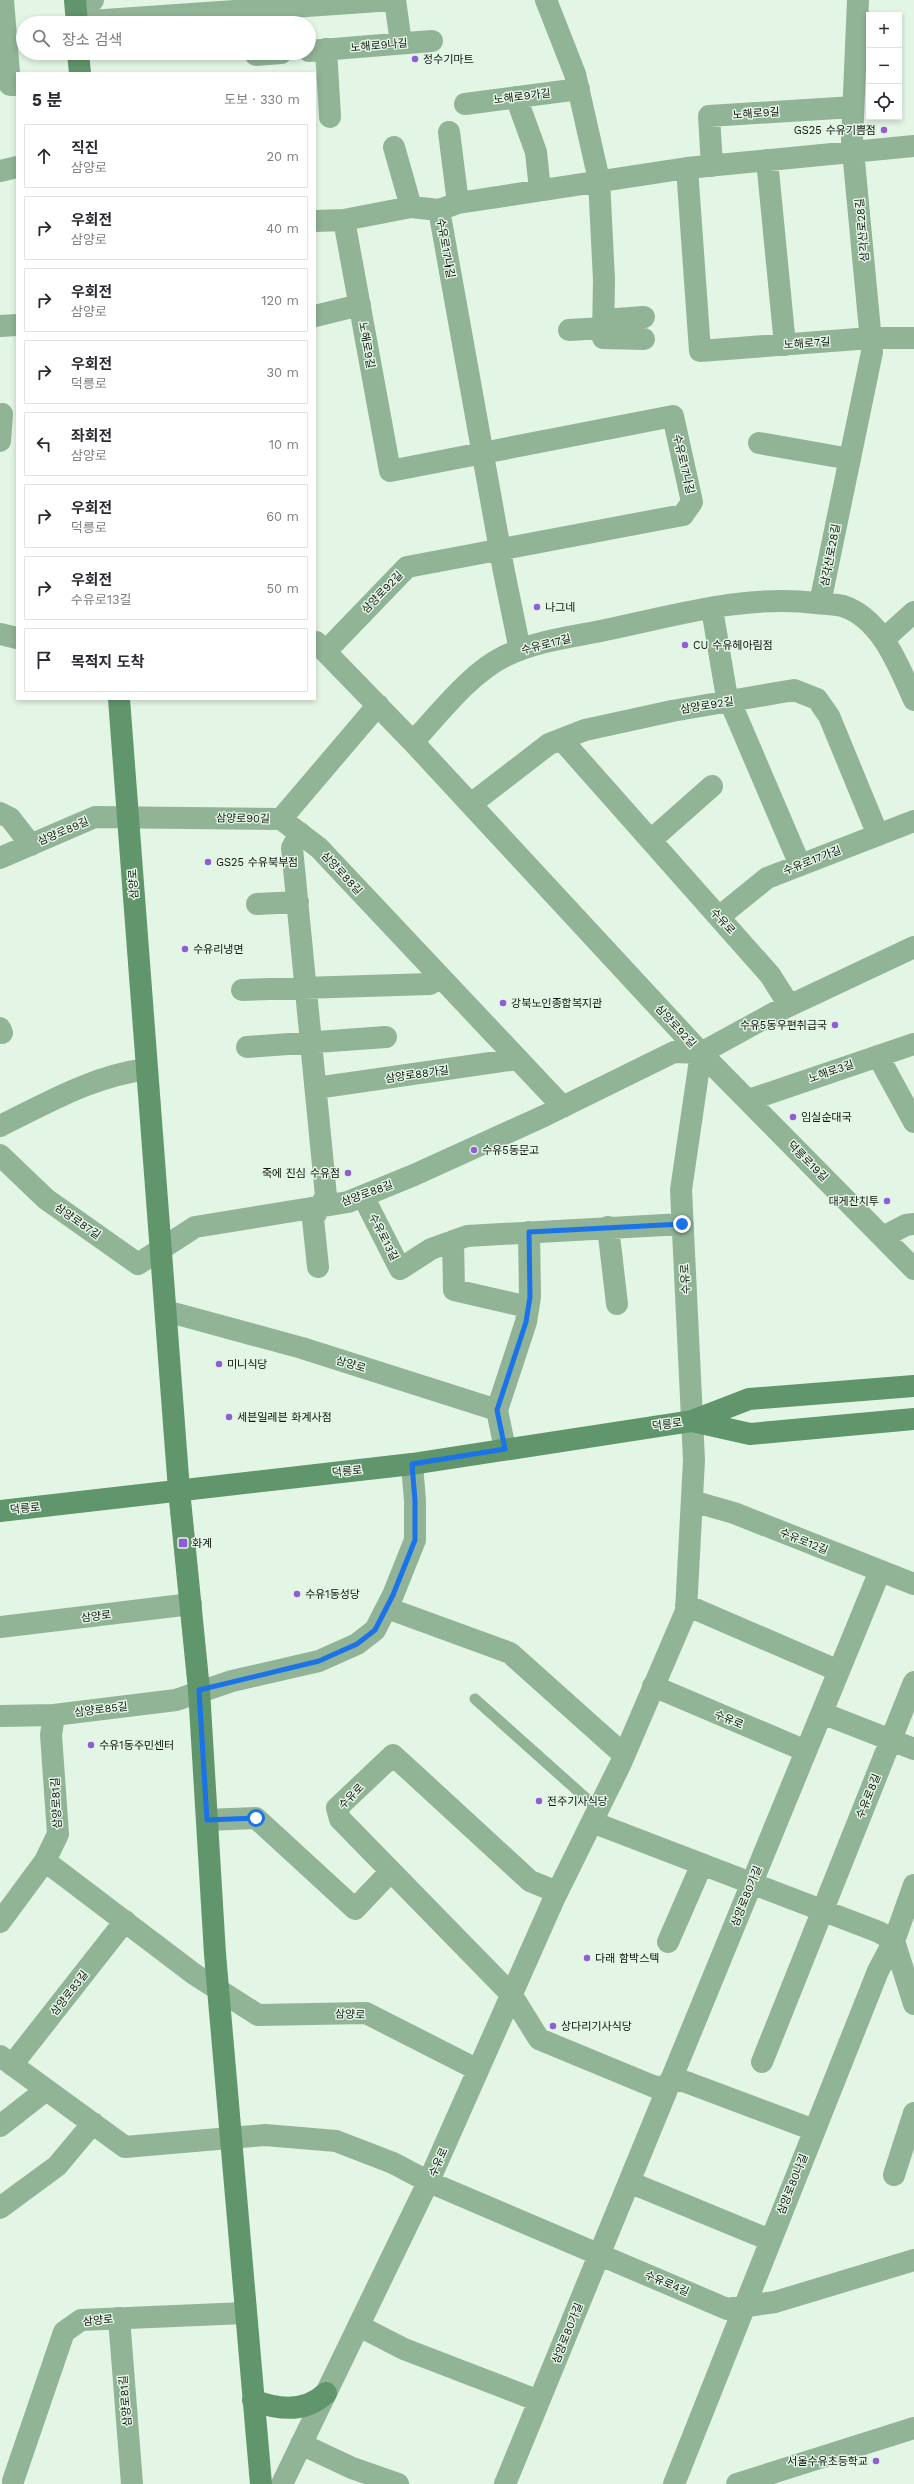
<!DOCTYPE html>
<html lang="ko">
<meta charset="utf-8">
<style>
:root{--surface:#fff;--page:#f7f7f7;--text:#2b2b33;--muted:#7c7c81;--line:#e1e1e2}
body{margin:0;font-family:"Work Sans","Noto Sans KR",sans-serif;background:var(--page);color:var(--text)}
.controls{position:absolute;right:12px;top:12px;display:grid;overflow:hidden;border-radius:0px;box-shadow:0 2px 6px #0003}
.controls button{width:36px;height:36px;display:grid;place-items:center;padding:0;border:0;border-bottom:1px solid var(--line);background:var(--surface);color:var(--text);font:20px sans-serif}
.stop{position:absolute;width:12px;height:12px;margin:-9px;border:3px solid #1a73e8;border-radius:50%;background:#fff}
.stop.end{background:#1a73e8;border-color:#fff;box-shadow:0 1px 4px #0008}
.list{margin:0;padding:0;list-style:none}
h2{display:flex;justify-content:space-between;align-items:center;height:52px;margin:0;padding:0 16px;font-size:17px}
h2 small{font-size:13px;font-weight:400;color:var(--muted)}
.list li{display:grid;grid-template-columns:26px 1fr auto;gap:12px;align-items:center;box-sizing:border-box;height:64px;margin:0 8px 8px;padding:0 8px;border:1px solid var(--line);border-radius:0px}
.list b{display:block;font-size:15px;white-space:nowrap}
.list p{margin:0;font-size:13px;white-space:nowrap;color:var(--muted)}
.list em{font-size:13px;font-style:normal;color:var(--muted)}
.icon{flex:none;width:22px;height:22px;fill:none;stroke:currentColor;stroke-width:2;stroke-linecap:round;stroke-linejoin:round}
.map{position:relative;flex:none;width:914px;height:2484px;overflow:hidden}
.search{position:absolute;background:var(--surface);box-shadow:0 2px 6px #0003;left:16px;top:16px;width:300px;height:44px;display:flex;align-items:center;gap:10px;box-sizing:border-box;padding:0 14px;border-radius:22px;color:var(--muted);font-size:15px}
.panel{position:absolute;background:var(--surface);box-shadow:0 2px 6px #0003;left:16px;top:72px;width:300px;height:628px;border-radius:0px}
.map>svg:first-child{display:block}
.lines{fill:none;stroke-linecap:round;stroke-linejoin:round}
.lane{stroke:#91b396;stroke-width:11}
.street{stroke:#91b396;stroke-width:22}
.secondary{stroke:#61956b;stroke-width:22}
.route{stroke:#1a73e8;stroke-width:5}
.poi-dot{fill:#8f5ed7;stroke:#e3f5e5;stroke-width:1.5}
.labels{text-anchor:middle;stroke-width:3;stroke-linejoin:round;paint-order:stroke}
.street-label{font-size:11px;fill:#0e140f;stroke:#e3f5e5}
.poi-label{font-size:11px;fill:#0e140f;stroke:#e3f5e5;text-anchor:start}
</style>
<div class="map">
<svg width="914" height="2484" viewBox="0 0 914 2484">
<rect width="100%" height="100%" fill="#e3f5e5"/>
<g class="lines">
<!-- lane -->
<path class="lane" d="M475 1699 598 1809"/>
<!-- street -->
<path class="street" d="M3 0 10 85H17
M395 0 401 43
M546 0 575 74 599 180 604 280 603 338 644 339
M76 22 393 0
M76 22 93 0
M326 49 330 117
M309 51 432 41
M256 55 281 53
M516 97 536 152 540 190
M465 104 579 89
M449 132 458 203
M394 147 411 207
M767 160 785 345
M712 166 709 116 853 107
M687 168 700 351 871 338H914
M0 171 17 167
M439 210 504 572 520 650
M315 221 344 220 411 207 439 210 458 203 687 168 914 146
M315 316 360 305
M603 320 644 317
M0 326 17 325
M569 330 603 328
M0 441 2 414
M759 443 850 459
M820 603 872 352 852 140 858 0
M712 609 726 692 800 865
M0 634 17 638
M884 639 914 612
M316 642 413 742 701 1053 914 1269
M326 651 407 567 683 515 692 502 673 416 390 471 344 220
M561 739 770 975 789 1005
M413 742C439 714 470 673 505 656 535 641 572 637 605 630 674 616 746 594 816 603 825 604 835 604 843 606 882 619 899 667 914 700
M471 804 549 744 585 730 672 711 794 690 817 699 829 716 878 835
M0 813 10 818 31 845
M281 819 319 848 563 1107
M281 819 378 705
M300 833 292 848 326 1196 313 1219 318 1267
M651 840 712 786
M0 858 95 817 281 819
M257 904 298 902
M719 917 767 878 914 821
M242 990 430 984 439 976
M0 1028 2 1033
M247 1047 386 1037
M701 1053 776 1012 914 947
M878 1056 914 1122
M316 1088 517 1059
M749 1100 914 1044
M0 1126C49 1102 93 1076 147 1069
M0 1155 46 1199 138 1264 195 1227 348 1202 414 1175 544 1116 674 1052 701 1053
M363 1196 400 1269 431 1249 467 1236 682 1224
M608 1227 617 1304
M883 1237 906 1225 914 1224
M453 1241 454 1290 528 1307
M166 1311 302 1348 497 1410 505 1449
M497 1410 526 1322 530 1297 529 1232
M692 1501 734 1513 914 1584
M686 1605 839 1671
M387 1608 510 1653 624 1755
M0 1627 191 1604
M653 1686 806 1751
M822 1713 914 1749
M0 1716 54 1715 176 1700 232 1681 319 1661 357 1644 375 1630 393 1595 415 1540V1501L412 1464
M207 1820 256 1818 355 1909 391 1871
M592 1822 879 1932 894 1941
M45 1861 194 1974 258 2015 366 2013 478 2070
M557 1892 530 1881 393 1755 337 1808 340 1819 511 1994 539 2039 655 2087 668 2086
M0 1922 45 1861 58 1834 51 1735 54 1715
M894 1941 914 2004
M668 1942 702 1864
M0 2056 125 2147 265 2135 336 2141 393 2163 429 2182 727 2309 775 2302 914 2260
M762 2062 914 1682
M12 2065 125 1921
M671 2079 686 2082 814 2130
M0 2126 46 2090
M894 2175 914 2113
M629 2182 770 2240
M0 2208 57 2166 93 2123
M119 2318 132 2484
M359 2326 404 2349 539 2401
M301 2444 352 2468 398 2484
M13 2481 64 2332 81 2320 245 2313
M282 2484 432 2174 553 1901 621 1763 686 1611 694 1460 681 1190 701 1053
M505 2484 880 1571
M674 2484 878 1971 894 1941 914 1885
M737 2484 914 2428"/>
<!-- secondary -->
<path class="secondary" d="M75 0 77 23
M78 53 80 73
M119 699 179 1490 199 1690 215 1954 261 2484
M692 1421 750 1434 914 1419
M0 1511 412 1464 692 1421 749 1399 914 1386
M253 2400C278 2410 305 2413 326 2393"/>
</g>
<g class="lines">
<!-- route -->
<path class="route" d="M256 1818 207 1820 199 1690 319 1661 357 1644 375 1630 393 1595 415 1540V1501L412 1464 505 1449 497 1410 526 1322 530 1297 529 1232 682 1224"/>
</g>
<!-- markers -->
<g class="poi-dot">
<circle cx="415" cy="59" r="4"/>
<circle cx="884" cy="130" r="4"/>
<circle cx="537" cy="607" r="4"/>
<circle cx="685" cy="645" r="4"/>
<circle cx="208" cy="862" r="4"/>
<circle cx="185" cy="949" r="4"/>
<circle cx="503" cy="1003" r="4"/>
<circle cx="835" cy="1025" r="4"/>
<circle cx="793" cy="1117" r="4"/>
<circle cx="474" cy="1150" r="4"/>
<circle cx="348" cy="1173" r="4"/>
<circle cx="887" cy="1201" r="4"/>
<circle cx="219" cy="1364" r="4"/>
<circle cx="229" cy="1417" r="4"/>
<rect x="178" y="1538" width="10" height="10" rx="2"/>
<circle cx="297" cy="1594" r="4"/>
<circle cx="91" cy="1745" r="4"/>
<circle cx="539" cy="1801" r="4"/>
<circle cx="587" cy="1958" r="4"/>
<circle cx="553" cy="2026" r="4"/>
<circle cx="876" cy="2461" r="4"/>
</g>
<g class="labels">
<!-- street labels -->
<g class="street-label">
<text transform="translate(379 45) rotate(-5)" y="4">노해로9나길</text>
<text transform="translate(522 96) rotate(-7)" y="4">노해로9가길</text>
<text transform="translate(756 113) rotate(-4)" y="4">노해로9길</text>
<text transform="translate(862 230) rotate(-95)" y="4">삼각산로28길</text>
<text transform="translate(446 248) rotate(80)" y="4">수유로17나길</text>
<text transform="translate(807 343) rotate(-4)" y="4">노해로7길</text>
<text transform="translate(367 345) rotate(80)" y="4">노해로9길</text>
<text transform="translate(684 464) rotate(77)" y="4">수유로17나길</text>
<text transform="translate(830 555) rotate(-79)" y="4">삼각산로28길</text>
<text transform="translate(382 592) rotate(-46)" y="4">삼양로92길</text>
<text transform="translate(546 644) rotate(-14)" y="4">수유로17길</text>
<text transform="translate(707 705) rotate(-9)" y="4">삼양로92길</text>
<text transform="translate(243 818) rotate(1)" y="4">삼양로90길</text>
<text transform="translate(63 831) rotate(-23)" y="4">삼양로89길</text>
<text transform="translate(812 860) rotate(-21)" y="4">수유로17가길</text>
<text transform="translate(342 873) rotate(47)" y="4">삼양로88길</text>
<text transform="translate(133 884) rotate(-94)" y="4">삼양로</text>
<text transform="translate(723 921) rotate(48)" y="4">수유로</text>
<text transform="translate(676 1026) rotate(47)" y="4">삼양로92길</text>
<text transform="translate(831 1071) rotate(-19)" y="4">노해로3길</text>
<text transform="translate(417 1074) rotate(-8)" y="4">삼양로88가길</text>
<text transform="translate(808 1161) rotate(45)" y="4">덕릉로19길</text>
<text transform="translate(367 1193) rotate(-20)" y="4">삼양로88길</text>
<text transform="translate(78 1221) rotate(35)" y="4">삼양로87길</text>
<text transform="translate(384 1237) rotate(63)" y="4">수유로13길</text>
<text transform="translate(685 1279) rotate(-93)" y="4">수유로</text>
<text transform="translate(351 1364) rotate(17)" y="4">삼양로</text>
<text transform="translate(667 1424) rotate(-8)" y="4">덕릉로</text>
<text transform="translate(347 1471) rotate(-6)" y="4">덕릉로</text>
<text transform="translate(25 1508) rotate(-6)" y="4">덕릉로</text>
<text transform="translate(804 1541) rotate(22)" y="4">수유로12길</text>
<text transform="translate(96 1616) rotate(-7)" y="4">삼양로</text>
<text transform="translate(101 1709) rotate(-7)" y="4">삼양로85길</text>
<text transform="translate(729 1719) rotate(23)" y="4">수유로</text>
<text transform="translate(351 1796) rotate(-46)" y="4">수유로</text>
<text transform="translate(868 1796) rotate(-68)" y="4">수유로8길</text>
<text transform="translate(56 1803) rotate(-93)" y="4">삼양로81길</text>
<text transform="translate(746 1896) rotate(-68)" y="4">삼양로80가길</text>
<text transform="translate(69 1993) rotate(-52)" y="4">삼양로83길</text>
<text transform="translate(350 2014) rotate(2)" y="4">삼양로</text>
<text transform="translate(438 2162) rotate(-66)" y="4">수유로</text>
<text transform="translate(792 2184) rotate(-68)" y="4">삼양로80나길</text>
<text transform="translate(667 2283) rotate(23)" y="4">수유로4길</text>
<text transform="translate(98 2320) rotate(-6)" y="4">삼양로</text>
<text transform="translate(567 2333) rotate(-68)" y="4">삼양로80가길</text>
<text transform="translate(125 2401) rotate(-95)" y="4">삼양로81길</text>
</g>
<!-- poi labels -->
<g class="poi-label">
<text x="423" y="63">정수기마트</text>
<text x="876" y="134" text-anchor="end">GS25 수유기쁨점</text>
<text x="545" y="611">나그네</text>
<text x="693" y="649">CU 수유헤아림점</text>
<text x="216" y="866">GS25 수유북부점</text>
<text x="193" y="953">수유리냉면</text>
<text x="511" y="1007">강북노인종합복지관</text>
<text x="827" y="1029" text-anchor="end">수유5동우편취급국</text>
<text x="801" y="1121">임실순대국</text>
<text x="482" y="1154">수유5동문고</text>
<text x="340" y="1177" text-anchor="end">죽에 진심 수유점</text>
<text x="879" y="1205" text-anchor="end">대게잔치투</text>
<text x="227" y="1368">미니식당</text>
<text x="237" y="1421">세븐일레븐 화계사점</text>
<text x="192" y="1547">화계</text>
<text x="305" y="1598">수유1동성당</text>
<text x="99" y="1749">수유1동주민센터</text>
<text x="547" y="1805">전주기사식당</text>
<text x="595" y="1962">다래 함박스텍</text>
<text x="561" y="2030">상다리기사식당</text>
<text x="868" y="2465" text-anchor="end">서울수유초등학교</text>
</g>
</g>
</svg>
<div class="controls">
<button>+</button>
<button>−</button>
<button><svg class="icon" aria-label="locate" viewBox="0 0 24 24"><circle cx="12" cy="12" r="6"/><path d="M12 2v4M12 18v4M2 12h4M18 12h4"/></svg></button>
</div>
<div class="stop" style="left:256px;top:1818px"></div>
<div class="stop end" style="left:682px;top:1224px"></div>
<div class="search"><svg class="icon" aria-label="search" viewBox="0 0 24 24"><circle cx="10" cy="10" r="6"/><path d="M15 15l6 6"/></svg>장소 검색</div>
<section class="panel">
<h2>5 분<small>도보 · 330 m</small></h2>
<ul class="list">
<li><svg class="icon" aria-label="ahead" viewBox="0 0 24 24"><path d="M12 20V5M6 11l6-6 6 6"/></svg><div><b>직진</b><p>삼양로</p></div><em>20 m</em></li>
<li><svg class="icon" aria-label="right" viewBox="0 0 24 24"><path d="M7 20v-9h11M14 6l5 5-5 5"/></svg><div><b>우회전</b><p>삼양로</p></div><em>40 m</em></li>
<li><svg class="icon" aria-label="right" viewBox="0 0 24 24"><path d="M7 20v-9h11M14 6l5 5-5 5"/></svg><div><b>우회전</b><p>삼양로</p></div><em>120 m</em></li>
<li><svg class="icon" aria-label="right" viewBox="0 0 24 24"><path d="M7 20v-9h11M14 6l5 5-5 5"/></svg><div><b>우회전</b><p>덕릉로</p></div><em>30 m</em></li>
<li><svg class="icon" aria-label="left" viewBox="0 0 24 24"><path d="M17 20v-9H6M10 6l-5 5 5 5"/></svg><div><b>좌회전</b><p>삼양로</p></div><em>10 m</em></li>
<li><svg class="icon" aria-label="right" viewBox="0 0 24 24"><path d="M7 20v-9h11M14 6l5 5-5 5"/></svg><div><b>우회전</b><p>덕릉로</p></div><em>60 m</em></li>
<li><svg class="icon" aria-label="right" viewBox="0 0 24 24"><path d="M7 20v-9h11M14 6l5 5-5 5"/></svg><div><b>우회전</b><p>수유로13길</p></div><em>50 m</em></li>
<li><svg class="icon" aria-label="arrive" viewBox="0 0 24 24"><path d="M6 21V4h12l-3 4 3 4H6"/></svg><div><b>목적지 도착</b></div></li>
</ul>
</section>
</div>
